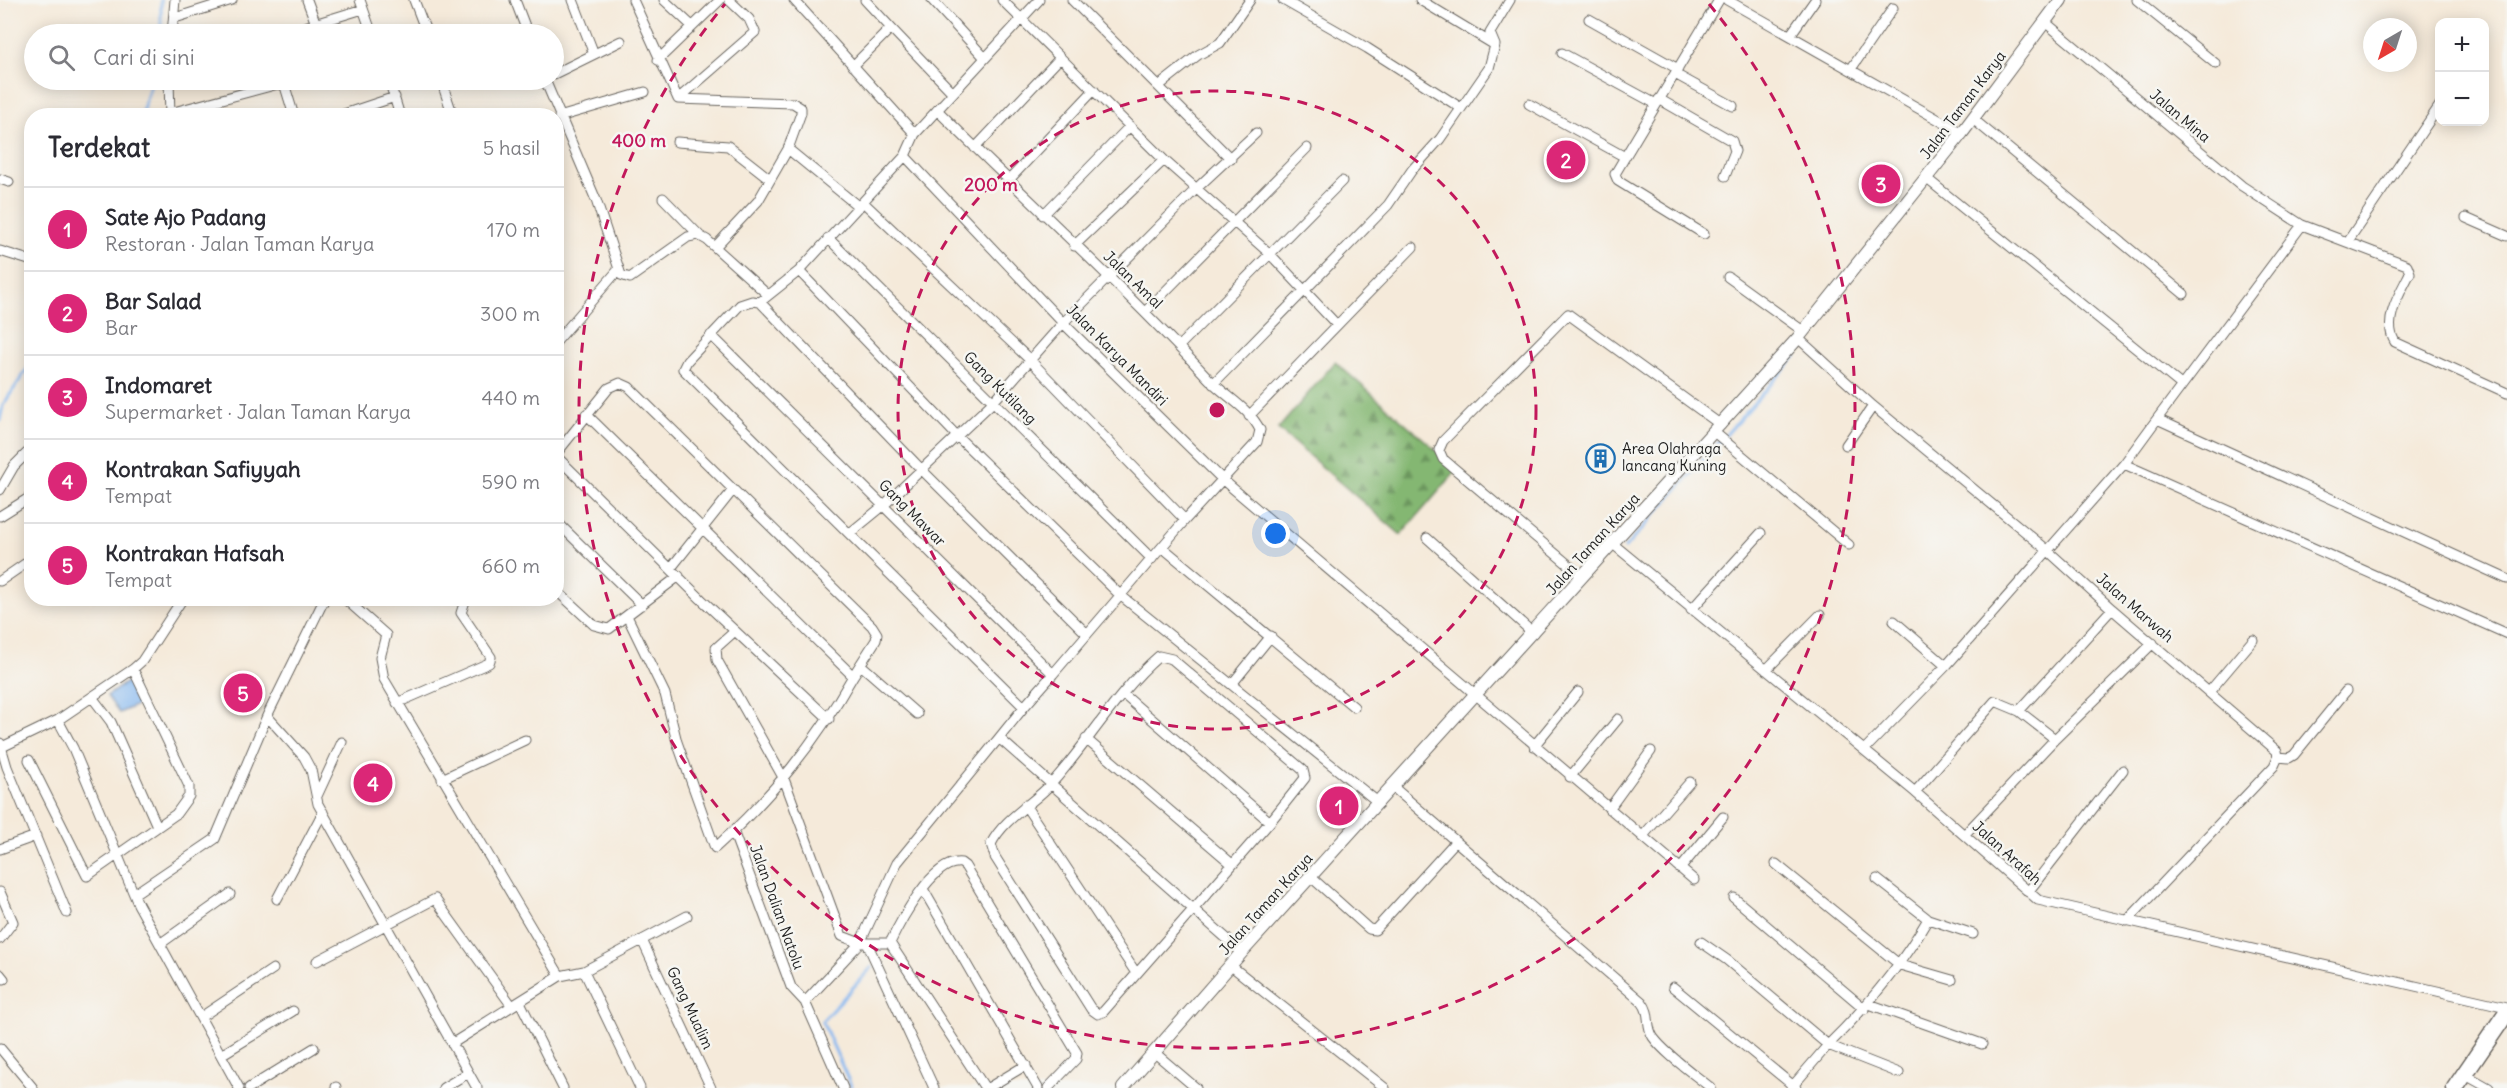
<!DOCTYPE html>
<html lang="id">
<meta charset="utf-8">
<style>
:root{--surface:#fff;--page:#f2f2f3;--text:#2b2b33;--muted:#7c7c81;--line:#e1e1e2;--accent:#db2777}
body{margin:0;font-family:Delius,sans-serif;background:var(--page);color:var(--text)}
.controls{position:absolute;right:18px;top:18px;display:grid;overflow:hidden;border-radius:12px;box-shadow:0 3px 15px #0003}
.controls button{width:54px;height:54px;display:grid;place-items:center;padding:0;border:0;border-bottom:2px solid var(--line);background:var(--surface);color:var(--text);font:30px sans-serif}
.compass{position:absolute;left:2363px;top:18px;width:54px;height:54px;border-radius:50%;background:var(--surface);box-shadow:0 3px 15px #0003;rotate:219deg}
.you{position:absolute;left:1276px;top:534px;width:21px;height:21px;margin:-15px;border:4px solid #fff;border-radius:50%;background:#1a73e8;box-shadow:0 0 0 9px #1a73e833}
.badge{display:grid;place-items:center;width:39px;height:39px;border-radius:50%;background:var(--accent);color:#fff;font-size:20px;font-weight:700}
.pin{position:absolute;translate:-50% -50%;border:3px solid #fff;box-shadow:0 2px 6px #0006}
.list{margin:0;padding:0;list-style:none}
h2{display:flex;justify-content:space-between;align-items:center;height:78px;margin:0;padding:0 24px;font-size:26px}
h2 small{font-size:20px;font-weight:400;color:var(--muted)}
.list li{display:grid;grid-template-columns:39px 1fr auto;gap:18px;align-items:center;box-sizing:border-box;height:84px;padding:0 24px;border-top:2px solid var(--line)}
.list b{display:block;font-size:22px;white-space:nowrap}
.list p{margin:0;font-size:20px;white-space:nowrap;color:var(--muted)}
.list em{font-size:20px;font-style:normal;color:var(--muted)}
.icon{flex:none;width:33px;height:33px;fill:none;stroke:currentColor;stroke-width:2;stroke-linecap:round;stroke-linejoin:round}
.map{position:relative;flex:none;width:2507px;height:1088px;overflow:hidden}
.search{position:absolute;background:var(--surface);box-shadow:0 3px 15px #0003;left:24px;top:24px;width:540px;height:66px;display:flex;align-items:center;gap:15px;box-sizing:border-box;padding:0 21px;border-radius:33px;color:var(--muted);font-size:22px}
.panel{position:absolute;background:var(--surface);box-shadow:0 3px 15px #0003;left:24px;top:108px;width:540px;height:498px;border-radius:24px}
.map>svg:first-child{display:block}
.forest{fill:url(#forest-firs);stroke:#506a47;stroke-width:1.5}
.water{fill:#82b6f0;stroke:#4f6986;stroke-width:1.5}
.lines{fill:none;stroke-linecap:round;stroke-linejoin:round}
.stream{stroke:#82b6f0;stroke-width:3}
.minor-casing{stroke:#68645e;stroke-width:11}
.tertiary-casing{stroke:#68645e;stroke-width:14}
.trunk-casing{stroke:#68645e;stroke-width:19}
.minor{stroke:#fff;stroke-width:9}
.tertiary{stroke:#fff;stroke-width:12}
.trunk{stroke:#fff;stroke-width:16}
.ring{fill:none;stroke:#c2185b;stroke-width:3;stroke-dasharray:10 8}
.labels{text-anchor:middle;stroke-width:5;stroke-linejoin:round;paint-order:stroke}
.street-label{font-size:15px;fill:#1c1c1c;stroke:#f6f6f2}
.poi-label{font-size:15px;fill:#1c1c1c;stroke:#f6f6f2;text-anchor:start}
.centre{fill:#c2185b;stroke:#f6f6f2;stroke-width:3}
.ring-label{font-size:18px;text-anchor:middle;font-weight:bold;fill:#c2185b;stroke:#f6f6f2;stroke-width:5;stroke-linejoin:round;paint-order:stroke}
</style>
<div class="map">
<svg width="2507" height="1088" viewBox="0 0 2507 1088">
<defs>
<pattern id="forest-firs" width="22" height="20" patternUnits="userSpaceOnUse" patternTransform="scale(1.5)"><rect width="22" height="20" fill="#84b772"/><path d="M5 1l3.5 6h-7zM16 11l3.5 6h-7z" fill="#6b945d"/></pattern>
</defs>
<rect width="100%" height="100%" fill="#f6f6f2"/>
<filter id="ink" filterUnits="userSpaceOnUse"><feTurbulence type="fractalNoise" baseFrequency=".0167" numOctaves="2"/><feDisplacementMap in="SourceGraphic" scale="12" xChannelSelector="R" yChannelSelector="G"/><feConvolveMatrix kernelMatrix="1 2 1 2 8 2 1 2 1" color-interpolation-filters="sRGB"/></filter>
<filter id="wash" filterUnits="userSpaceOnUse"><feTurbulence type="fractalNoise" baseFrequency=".008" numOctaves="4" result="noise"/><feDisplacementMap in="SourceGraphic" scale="24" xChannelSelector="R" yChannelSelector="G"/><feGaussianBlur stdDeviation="1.35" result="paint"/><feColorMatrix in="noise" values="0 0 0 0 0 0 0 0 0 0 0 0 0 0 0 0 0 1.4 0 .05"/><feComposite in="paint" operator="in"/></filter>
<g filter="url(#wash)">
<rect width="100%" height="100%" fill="#f5eada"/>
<!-- forest -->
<path class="forest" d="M1335 362 1458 469 1401 535 1278 429Z"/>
<!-- water -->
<path class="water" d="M131 679 139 704 119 713 107 696Z"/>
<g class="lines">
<!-- stream -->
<path class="stream" d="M161 34V0
M141 116 152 80
M0 420 3 405 32 362
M1625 548 1796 356
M852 1088 822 1021 872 967"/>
</g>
</g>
<g filter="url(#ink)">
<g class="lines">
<defs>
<path id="minor" d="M307 0 316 24
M360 0 372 34
M414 0 427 34
M515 0 528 34
M573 0 594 54
M633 0 678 99 793 103 801 108V113L788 149 758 201 715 247
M664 0 692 26
M794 0 915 134 905 156 1063 323 1223 480 1694 880
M865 0 891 28
M932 0 985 58
M1002 0 1164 160 1269 253 1336 324
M1072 0 1231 159
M1283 0 1367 48 1461 108
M1420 0 1493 44
M1727 0 1962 133
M2137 0 2216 64
M175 18 232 0
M1589 19 1678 69
M2045 22 2242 186 2302 225 2407 265 2410 273C2400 293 2382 321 2395 342L2507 393
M172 34 175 0
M282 34 363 9
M1791 34 1815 0
M1562 53 1656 104
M658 60 720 0
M853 66 891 28 953 93
M1851 69 1893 8
M554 74 621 41
M1675 74 1733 106
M169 80 170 116
M283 80 294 116
M389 80 400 116
M441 80 453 116
M545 80 596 200 621 275 630 278 688 237 698 235 707 240 768 295
M1160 85 1198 55 1220 43 1250 0
M678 99 755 32 749 19 729 0
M1659 99 1732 141 1735 151 1725 176
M1529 104 1625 157 1615 174 1618 181 1704 234
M937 110C1028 200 1122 286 1209 379 1225 396 1250 409 1260 430L1257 442 1185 520 1053 674
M170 113 293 80
M338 116 395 97
M559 117 645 92
M1973 119 2184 294
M915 134 1039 0
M677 142 728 146 770 179
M975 148 1060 58
M788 149 859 207
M1625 157 1719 0
M1926 178 2181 385
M0 179 9 182
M1008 181 1094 90
M663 198 700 236
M863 202 1029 359 1185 520
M1043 215 1130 126
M2466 218 2507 236
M828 238 1152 559
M2348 241 2440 105
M1074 246 1164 160
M0 251 32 261
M799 271 957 436 1120 595 1379 803
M1728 277 1803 331
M760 302 922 470 1087 634
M1145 312 1307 148
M711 335 1053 674 1024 707 683 369 687 361 740 305 752 301 760 302 799 271 905 156
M1798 338 1873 406 2046 549 2112 609 2277 751 2278 757 2274 766 2127 921
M556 342 619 269
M1179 346 1342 181
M1213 384 1388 205 1412 170 1440 139 1489 68 1495 45 1490 33 1510 0
M586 414 853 676C814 745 773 795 715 848L677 742 665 694 627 616
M1249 416 1413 247
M2157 419 2302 225
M1714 432 1849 545
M1846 445 1873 406
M556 454 609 388 620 383 629 387 872 626 877 634 876 640 853 676
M556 456 701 599 829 719
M2124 464 2157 419 2507 579
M0 490 14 466 27 453 32 455
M0 516 32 496
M556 521 642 605
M850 533 883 506 993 402 1063 323 1198 187 1256 133
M1427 538 1533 633
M1613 544 1915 792 2038 900 2507 1007
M1162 547 1354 707
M671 568 733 490
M1583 577 1443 459 1439 450 1443 441 1568 314 1721 425
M0 581 32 559
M556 590 594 625 609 629 679 576
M344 598 386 635 380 658 384 679 560 976
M1691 610 1761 533
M1894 621 1946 666
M735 631 716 648 717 660 784 779 842 936 860 943 897 863 999 738
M1159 656 1172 659 1296 764 1303 770 1305 778 1270 822 1103 1012 1098 1014 1091 1009 995 857 991 844C1004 818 1033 804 1052 783 1089 742 1117 692 1159 656Z
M861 665 917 714
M1766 670 1820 615
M1232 684 1271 636
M2209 692 2253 640
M1123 694 1270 822
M92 697 111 722 157 826
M397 703 489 663 491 657 461 613 466 598
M1024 707 999 738 1242 952
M267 716 304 757 311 770 318 804 477 1088
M58 720 73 748 138 904 239 1088
M1086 739 1232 864
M2055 739 2019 711 2112 609
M0 743 7 767 67 913
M1534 746 1578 692
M2 747 58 720 133 669 142 661 183 598
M1864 750 1946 666 2124 464 2507 634
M2278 757 2289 758 2294 755 2346 691
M29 760 87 876 176 814 189 796V786L133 669
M1570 777 1618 719
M442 779 525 740
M1393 787 1642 1002C1652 1015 1645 1024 1653 1037 1665 1054 1694 1074 1711 1088
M1915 792 1995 701 2019 711
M317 796 342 742
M1025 805 1136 973
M1609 809 1651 751
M733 831 791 987 805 1002 843 1088
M1965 834 2055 739 2153 643
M1642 837 1690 782
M0 849 36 836
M1776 864 1900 965 1952 980
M1680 869 1723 817
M1311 877 1369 929 1375 930 1456 841
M1877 879 1928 919 1973 934
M923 889 1038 1088
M0 892 13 922 0 939
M2028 892 2123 770
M134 894 215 839 267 716 325 598
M1734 898 1865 1009
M277 899 323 812
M642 940 711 1088
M1701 942 1727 960 1828 1045 1791 1088
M867 943 934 1088
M890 943 985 1088
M160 944 230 894
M317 961 435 899 512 1006
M1230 965 1385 1088
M584 971 687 916
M0 974 4 979
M1673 987 1796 1088
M520 1002 563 1088
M805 1002 860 943H890C900 922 933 859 961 863L965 866 1077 1053 1076 1059 1048 1088
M1869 1004 1982 1044
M201 1017 273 969
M453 1043 560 976 584 971 640 1088
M0 1048 33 1088
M1155 1053 1196 1088
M221 1055 293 1011
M1899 1073 1828 1045C1868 1006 1900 967 1928 919
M2464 1074 2489 1088
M249 1088 314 1048
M336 1088V1087
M443 1088 468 1073
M988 1088 1026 1065"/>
<path id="tertiary" d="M1123 1088 1242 952 1798 338 1962 133 2061 0"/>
<path id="trunk" d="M2455 1088 2507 1012"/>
</defs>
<!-- minor casing -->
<use href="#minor" class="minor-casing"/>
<!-- tertiary casing -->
<use href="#tertiary" class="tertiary-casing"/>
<!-- trunk casing -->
<use href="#trunk" class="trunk-casing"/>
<!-- minor -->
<use href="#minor" class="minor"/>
<!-- tertiary -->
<use href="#tertiary" class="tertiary"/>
<!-- trunk -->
<use href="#trunk" class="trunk"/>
</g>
</g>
<!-- distance rings -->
<g class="ring">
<circle cx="1217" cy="410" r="319"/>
<path d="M1709 4A638 638 0 1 1 725 4"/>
</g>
<!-- icons -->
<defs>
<symbol id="building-ring" viewBox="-11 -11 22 22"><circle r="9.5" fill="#f6f6f2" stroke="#1f6fb2" stroke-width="1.5"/><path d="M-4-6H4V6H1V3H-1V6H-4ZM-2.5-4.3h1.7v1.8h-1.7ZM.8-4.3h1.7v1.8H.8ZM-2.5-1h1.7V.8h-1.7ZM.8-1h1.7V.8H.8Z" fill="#1f6fb2"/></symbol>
</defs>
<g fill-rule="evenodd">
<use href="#building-ring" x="1584" y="442" width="33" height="33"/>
</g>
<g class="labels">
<!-- street labels -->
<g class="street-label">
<text transform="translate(1963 105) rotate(-53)" y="5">Jalan Taman Karya</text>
<text transform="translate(2180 116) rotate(40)" y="5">Jalan Mina</text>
<text transform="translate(1133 280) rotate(44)" y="5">Jalan Amal</text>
<text transform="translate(1117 355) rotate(45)" y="5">Jalan Karya Mandiri</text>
<text transform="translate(1000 388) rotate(45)" y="5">Gang Kutilang</text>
<text transform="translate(912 513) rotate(45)" y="5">Gang Mawar</text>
<text transform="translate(1593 544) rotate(-48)" y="5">Jalan Taman Karya</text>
<text transform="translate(2135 608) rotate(41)" y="5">Jalan Marwah</text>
<text transform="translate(2007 853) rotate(42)" y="5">Jalan Arafah</text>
<text transform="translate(1266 904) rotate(-48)" y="5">Jalan Taman Karya</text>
<text transform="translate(777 907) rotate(70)" y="5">Jalan Dalian Natolu</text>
<text transform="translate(690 1008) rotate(65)" y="5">Gang Mualim</text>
</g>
<!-- poi labels -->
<g class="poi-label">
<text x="1622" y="454">Area Olahraga<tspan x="1622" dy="17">lancang Kuning</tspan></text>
</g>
</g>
<circle cx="1217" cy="410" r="9" class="centre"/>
<g class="ring-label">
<text x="639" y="147">400 m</text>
<text x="991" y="191">200 m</text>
</g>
</svg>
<div class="controls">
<button>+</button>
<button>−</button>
</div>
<svg class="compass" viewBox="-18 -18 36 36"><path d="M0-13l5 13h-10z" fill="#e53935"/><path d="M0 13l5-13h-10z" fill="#7c7c81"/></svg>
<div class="you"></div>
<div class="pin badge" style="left:1339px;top:806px">1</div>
<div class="pin badge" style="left:1566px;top:160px">2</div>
<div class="pin badge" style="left:1881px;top:184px">3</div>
<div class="pin badge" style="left:373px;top:783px">4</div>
<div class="pin badge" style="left:243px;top:693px">5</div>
<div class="search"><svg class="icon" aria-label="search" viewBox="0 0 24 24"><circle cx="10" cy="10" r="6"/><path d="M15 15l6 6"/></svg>Cari di sini</div>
<section class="panel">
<h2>Terdekat<small>5 hasil</small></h2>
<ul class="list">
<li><span class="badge">1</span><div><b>Sate Ajo Padang</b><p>Restoran · Jalan Taman Karya</p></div><em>170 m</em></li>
<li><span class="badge">2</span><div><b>Bar Salad</b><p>Bar</p></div><em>300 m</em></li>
<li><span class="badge">3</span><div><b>Indomaret</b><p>Supermarket · Jalan Taman Karya</p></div><em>440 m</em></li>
<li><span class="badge">4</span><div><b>Kontrakan Safiyyah</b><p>Tempat</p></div><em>590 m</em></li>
<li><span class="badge">5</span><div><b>Kontrakan Hafsah</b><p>Tempat</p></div><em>660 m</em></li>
</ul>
</section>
</div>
